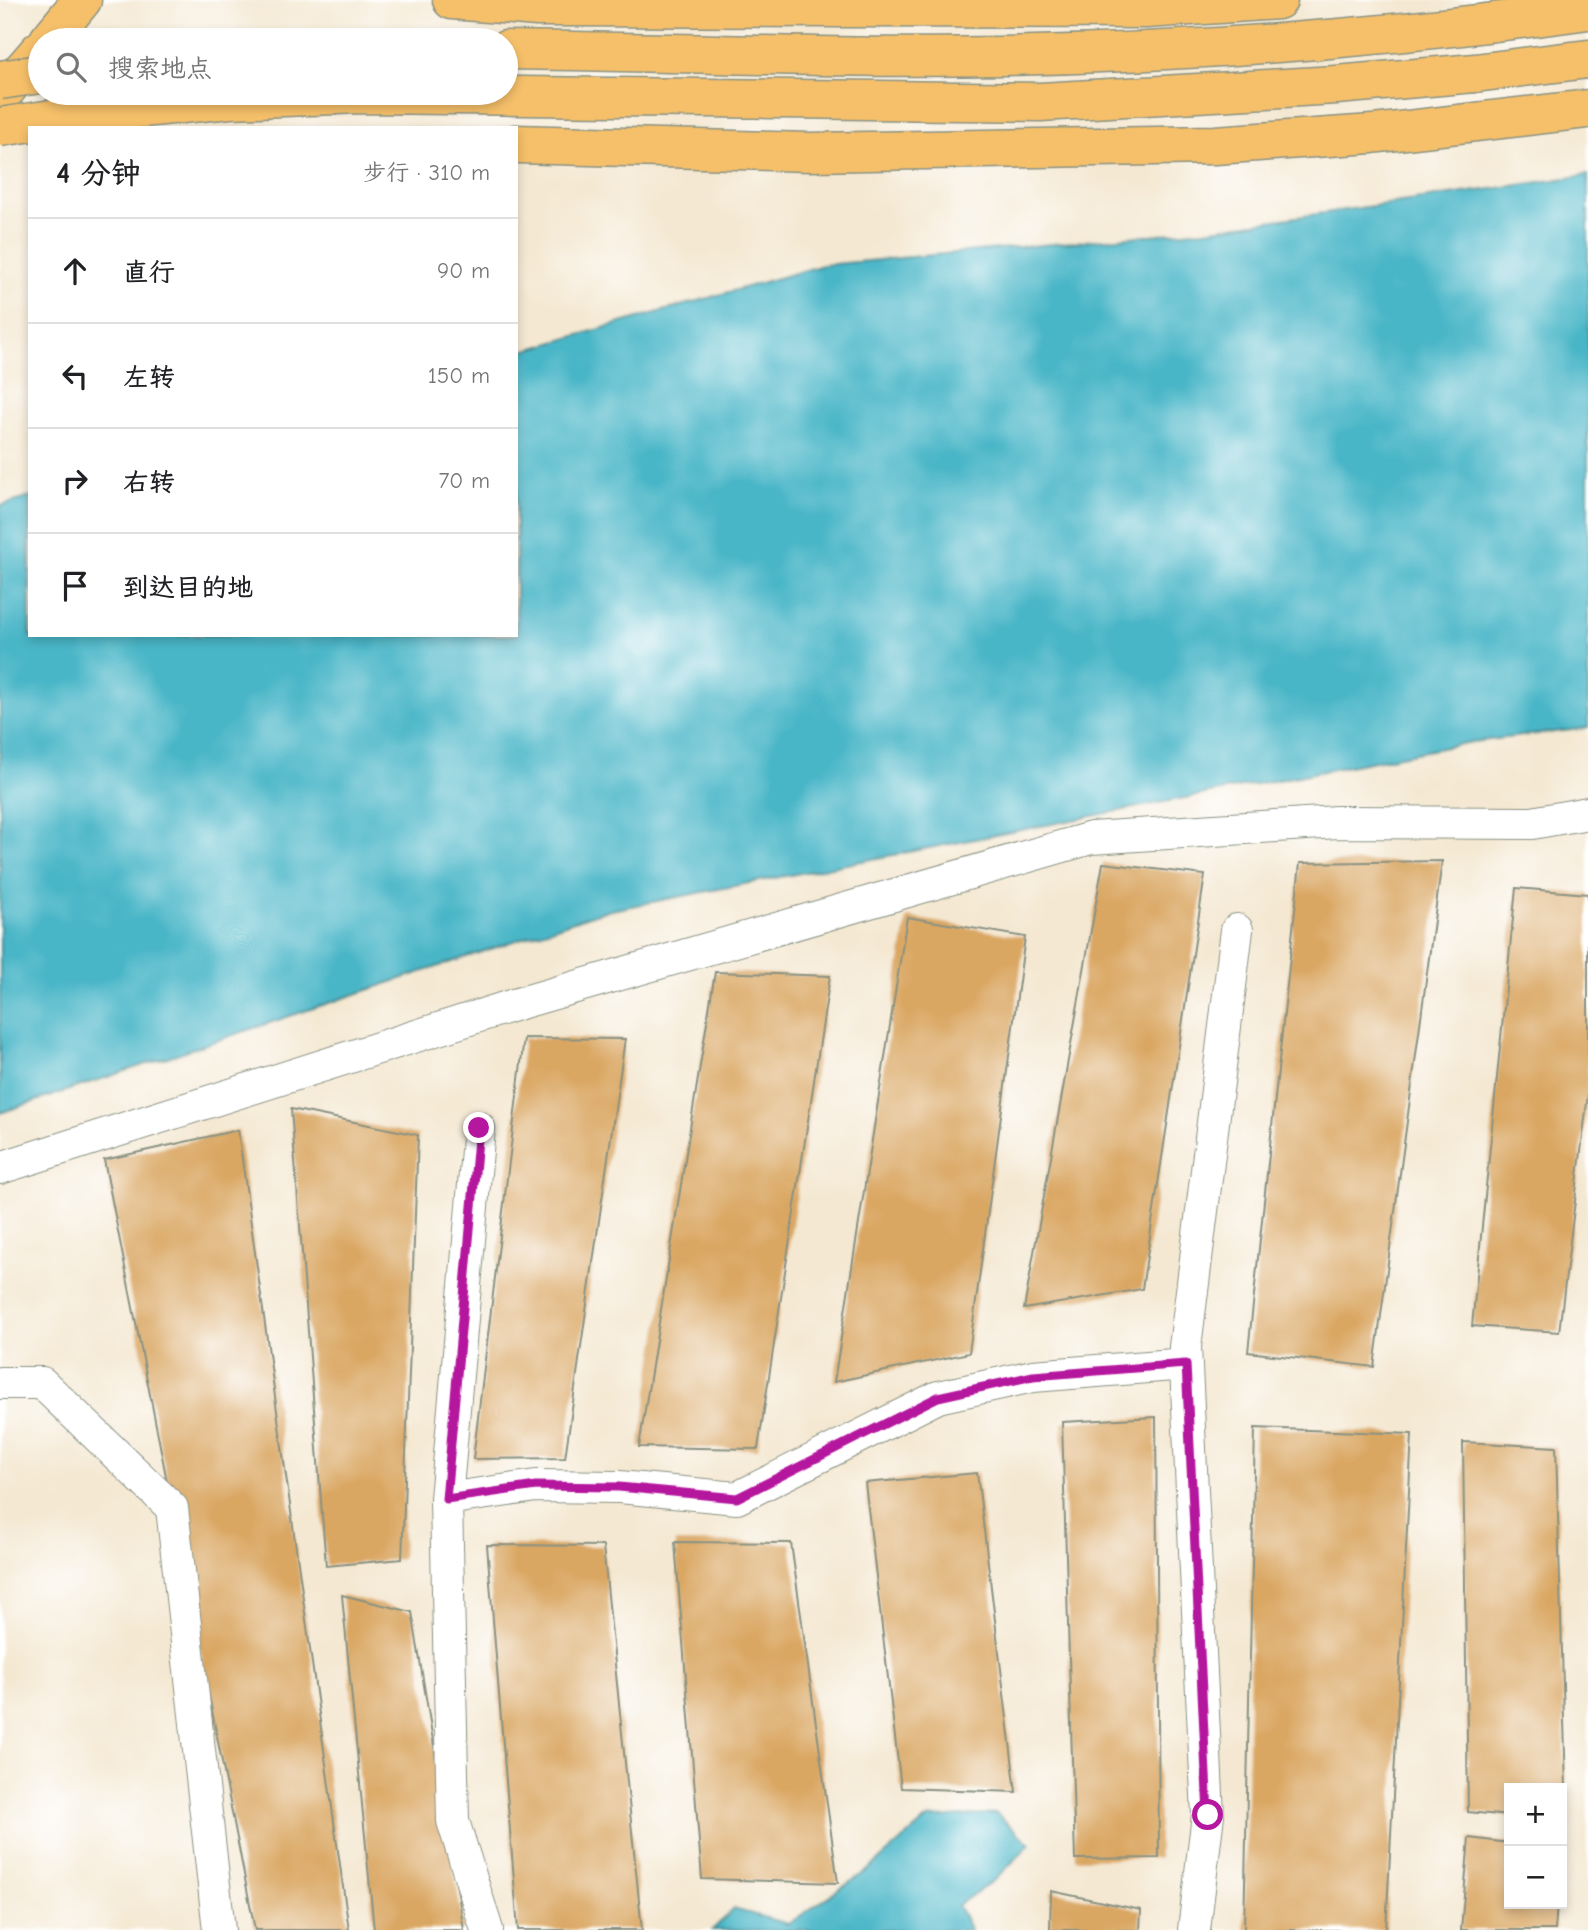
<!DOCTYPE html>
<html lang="zh">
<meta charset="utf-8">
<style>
:root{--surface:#fff;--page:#f2f2f2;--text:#202124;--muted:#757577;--line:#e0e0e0}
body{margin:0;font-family:"Comic Neue","LXGW WenKai TC",sans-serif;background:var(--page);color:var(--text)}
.controls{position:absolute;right:21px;bottom:21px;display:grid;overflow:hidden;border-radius:0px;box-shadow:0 4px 10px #0003}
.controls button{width:63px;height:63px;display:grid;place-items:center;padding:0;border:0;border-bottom:2px solid var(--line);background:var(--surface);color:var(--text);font:35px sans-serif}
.stop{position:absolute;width:21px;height:21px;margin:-16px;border:5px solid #b5179e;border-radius:50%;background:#fff}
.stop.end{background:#b5179e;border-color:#fff;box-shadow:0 2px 7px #0008}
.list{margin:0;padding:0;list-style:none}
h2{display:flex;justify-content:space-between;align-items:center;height:91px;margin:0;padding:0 28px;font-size:30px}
h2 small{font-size:23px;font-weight:400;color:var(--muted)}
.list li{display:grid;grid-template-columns:46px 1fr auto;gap:21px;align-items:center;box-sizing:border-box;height:105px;padding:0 28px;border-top:2px solid var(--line)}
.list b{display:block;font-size:26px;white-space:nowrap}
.list em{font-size:23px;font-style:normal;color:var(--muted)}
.icon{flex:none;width:38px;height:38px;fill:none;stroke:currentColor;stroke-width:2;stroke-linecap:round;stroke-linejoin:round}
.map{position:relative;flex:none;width:1588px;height:1930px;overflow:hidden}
.search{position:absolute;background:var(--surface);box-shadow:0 4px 10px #0003;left:28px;top:28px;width:490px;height:77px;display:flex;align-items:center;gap:18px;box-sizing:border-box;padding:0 24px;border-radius:38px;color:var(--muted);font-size:26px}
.panel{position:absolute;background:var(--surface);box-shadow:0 4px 10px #0003;left:28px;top:126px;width:490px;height:511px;border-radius:0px}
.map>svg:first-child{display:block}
.water{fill:#4ab6c7;stroke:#347a7e;stroke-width:2}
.building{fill:#daa764}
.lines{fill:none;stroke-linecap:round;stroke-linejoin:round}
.minor-casing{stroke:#8a9283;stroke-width:34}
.trunk-casing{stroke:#8a9283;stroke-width:41}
.minor{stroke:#fff;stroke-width:32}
.trunk{stroke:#f6c06b;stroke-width:38}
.trunk-bridge-casing{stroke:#8a9283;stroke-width:41;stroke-linecap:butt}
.trunk-bridge{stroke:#f6c06b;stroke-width:38}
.route{stroke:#b5179e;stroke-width:9}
</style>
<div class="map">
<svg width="1588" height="1930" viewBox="0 0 1588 1930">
<rect width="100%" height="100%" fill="#fff"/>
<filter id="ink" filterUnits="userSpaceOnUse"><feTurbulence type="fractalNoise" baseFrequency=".0143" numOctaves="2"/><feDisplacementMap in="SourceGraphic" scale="14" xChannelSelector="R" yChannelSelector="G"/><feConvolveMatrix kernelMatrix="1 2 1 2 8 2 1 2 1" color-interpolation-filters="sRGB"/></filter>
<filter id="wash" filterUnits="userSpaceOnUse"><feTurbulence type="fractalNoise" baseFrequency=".00686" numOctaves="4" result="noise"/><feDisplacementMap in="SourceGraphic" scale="28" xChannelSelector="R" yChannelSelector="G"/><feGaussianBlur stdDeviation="1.57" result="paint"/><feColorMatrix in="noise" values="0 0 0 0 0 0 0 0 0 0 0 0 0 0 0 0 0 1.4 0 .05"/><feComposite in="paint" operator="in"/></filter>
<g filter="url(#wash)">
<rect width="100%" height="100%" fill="#f4e8d2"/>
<!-- water -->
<path class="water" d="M1588 175V728L1472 742 601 912 0 1113V506L30 497V635H516V353L823 265 1205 230Z
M996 1813 1030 1844 996 1879 958 1905 971 1930H712L734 1909 788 1924 868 1870 927 1819Z"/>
<g id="blocks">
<!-- building -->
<path class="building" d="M1442 861 1374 1367 1248 1352 1300 863Z
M1103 863 1205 875 1142 1289 1024 1309Z
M1516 888 1588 894V1094L1559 1332 1472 1326Z
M907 917 1025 937 969 1353 834 1382Z
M715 972 830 976 758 1449 639 1447Z
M524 1038 625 1039 565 1458 473 1459Z
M291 1109 418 1135 402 1559 326 1566Z
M238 1130 349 1930H255L104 1160Z
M1156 1417 1159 1858 1075 1859 1062 1422Z
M1255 1428 1412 1434 1386 1930H1244Z
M1463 1442 1556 1447 1567 1822 1562 1821V1788H1509V1816L1468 1812Z
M977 1473 1016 1792 901 1788 865 1483Z
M675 1542 791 1543 838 1883 702 1879Z
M487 1545 603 1546 642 1930H518Z
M342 1595 412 1612 464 1930H374Z
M1469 1838 1509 1843V1904H1557L1555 1930H1461Z
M1051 1891 1141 1910 1140 1930H1050Z"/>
</g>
</g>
<g filter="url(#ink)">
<use href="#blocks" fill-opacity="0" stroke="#8a9283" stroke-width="2"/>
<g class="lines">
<defs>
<path id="minor" d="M479 1128 446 1499 453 1821 487 1930
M0 1168 517 1004 1091 838 1337 822 1532 823 1588 813
M0 1383H42L172 1508 219 1930
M446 1499 536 1486 619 1487 737 1498 938 1397 1033 1376 1186 1364
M1194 1930 1208 1815 1185 1347 1237 930"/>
<path id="trunk" d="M452 0 537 7 1146 9 1278 0
M49 40 82 0
M506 50C671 52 837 59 1002 56 1197 52 1395 37 1588 10
M1475 73 1588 59
M1 95 40 50
M516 144 811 152 1215 145 1372 134 1588 109"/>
</defs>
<!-- minor casing -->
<use href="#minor" class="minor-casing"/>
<!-- trunk casing -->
<use href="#trunk" class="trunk-casing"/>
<!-- minor -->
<use href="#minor" class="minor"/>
<!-- trunk -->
<use href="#trunk" class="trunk"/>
<defs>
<path id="trunk-bridge" d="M0 80 40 74
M0 127 84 114 230 99 362 94 1040 102 1336 85 1475 73"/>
</defs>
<!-- trunk-bridge casing -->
<use href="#trunk-bridge" class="trunk-bridge-casing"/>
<!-- trunk-bridge -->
<use href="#trunk-bridge" class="trunk-bridge"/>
</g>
</g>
<g class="lines" filter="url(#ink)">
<!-- route -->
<path class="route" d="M479 1128 446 1499 536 1486 619 1487 737 1498 938 1397 1033 1376 1186 1364 1208 1815"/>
</g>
</svg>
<div class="controls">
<button>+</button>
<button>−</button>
</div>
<div class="stop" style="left:1208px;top:1815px"></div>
<div class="stop end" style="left:479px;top:1128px"></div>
<div class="search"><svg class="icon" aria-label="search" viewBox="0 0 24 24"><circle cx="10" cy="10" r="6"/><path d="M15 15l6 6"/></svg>搜索地点</div>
<section class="panel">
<h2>4 分钟<small>步行 · 310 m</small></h2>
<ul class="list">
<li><svg class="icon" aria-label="ahead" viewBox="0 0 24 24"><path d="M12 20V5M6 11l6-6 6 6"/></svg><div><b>直行</b></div><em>90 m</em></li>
<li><svg class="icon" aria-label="left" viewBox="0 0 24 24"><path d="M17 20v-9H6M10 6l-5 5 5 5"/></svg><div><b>左转</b></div><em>150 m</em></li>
<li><svg class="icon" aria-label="right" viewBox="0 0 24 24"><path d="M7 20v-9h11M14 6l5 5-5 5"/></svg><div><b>右转</b></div><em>70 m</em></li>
<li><svg class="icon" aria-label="arrive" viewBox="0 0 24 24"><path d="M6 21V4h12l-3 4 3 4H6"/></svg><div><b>到达目的地</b></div></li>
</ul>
</section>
</div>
